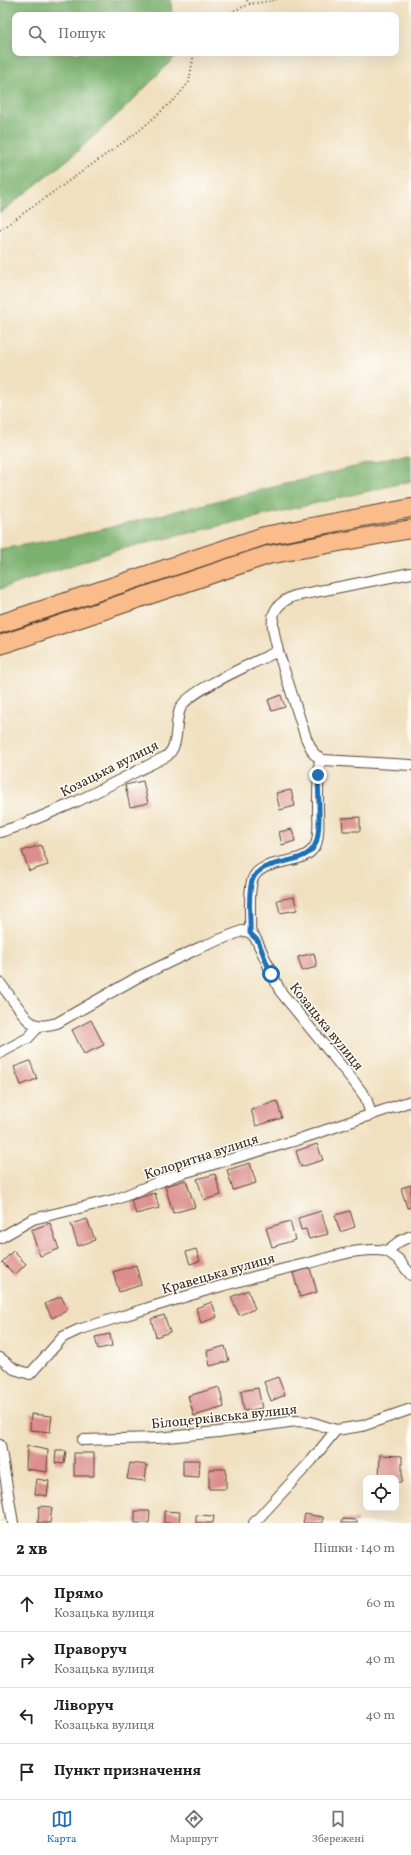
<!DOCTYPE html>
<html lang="uk">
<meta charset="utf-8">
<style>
:root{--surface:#fff;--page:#f2f2f2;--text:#222;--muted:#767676;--line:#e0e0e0;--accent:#1f6fb2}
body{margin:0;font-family:Vollkorn,serif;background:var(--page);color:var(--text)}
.controls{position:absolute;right:12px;bottom:12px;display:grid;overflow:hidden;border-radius:8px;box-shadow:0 4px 16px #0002}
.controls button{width:36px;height:36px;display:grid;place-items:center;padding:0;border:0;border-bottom:1px solid var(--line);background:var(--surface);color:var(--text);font:20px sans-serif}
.stop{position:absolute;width:12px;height:12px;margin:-9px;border:3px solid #1f6fb2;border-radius:50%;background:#fff}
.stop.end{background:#1f6fb2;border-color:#fff;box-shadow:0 1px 4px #0008}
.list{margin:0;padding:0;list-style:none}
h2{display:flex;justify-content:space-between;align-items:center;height:52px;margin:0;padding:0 16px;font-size:17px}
h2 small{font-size:13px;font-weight:400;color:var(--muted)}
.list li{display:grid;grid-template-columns:26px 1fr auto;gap:12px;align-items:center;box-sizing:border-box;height:56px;padding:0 16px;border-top:1px solid var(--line)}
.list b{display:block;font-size:15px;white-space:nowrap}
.list p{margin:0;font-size:13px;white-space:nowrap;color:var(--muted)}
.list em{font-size:13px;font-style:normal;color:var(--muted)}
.icon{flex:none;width:22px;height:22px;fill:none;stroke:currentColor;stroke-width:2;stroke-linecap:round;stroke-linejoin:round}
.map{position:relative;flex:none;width:411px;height:1523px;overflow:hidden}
.search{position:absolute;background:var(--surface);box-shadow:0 4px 16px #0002;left:12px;right:12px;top:12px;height:44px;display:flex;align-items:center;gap:10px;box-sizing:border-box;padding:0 14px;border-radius:8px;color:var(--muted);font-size:15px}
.sheet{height:276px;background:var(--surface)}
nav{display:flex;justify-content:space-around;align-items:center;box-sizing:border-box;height:56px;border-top:1px solid var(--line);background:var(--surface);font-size:11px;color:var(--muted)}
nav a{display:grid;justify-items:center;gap:2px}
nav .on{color:var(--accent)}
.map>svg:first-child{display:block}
.forest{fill:#7ab16e;stroke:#5a6e46}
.building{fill:#dc8d8c}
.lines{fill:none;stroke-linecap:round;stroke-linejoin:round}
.street-casing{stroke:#564536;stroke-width:12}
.highway-casing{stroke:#564536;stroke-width:20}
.path{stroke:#564536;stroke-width:2;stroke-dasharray:1 3;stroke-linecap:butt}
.street{stroke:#fff;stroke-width:10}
.highway{stroke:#f9bc8a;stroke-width:18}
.route{stroke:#1f6fb2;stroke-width:5}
.labels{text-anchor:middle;stroke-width:3;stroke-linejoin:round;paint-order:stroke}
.street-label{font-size:14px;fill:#3b2a1e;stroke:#fdfcf7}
</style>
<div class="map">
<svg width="411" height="1523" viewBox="0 0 411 1523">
<rect width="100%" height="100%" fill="#fdfcf7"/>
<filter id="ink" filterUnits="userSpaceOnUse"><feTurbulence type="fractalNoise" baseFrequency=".025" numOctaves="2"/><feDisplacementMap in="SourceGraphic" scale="8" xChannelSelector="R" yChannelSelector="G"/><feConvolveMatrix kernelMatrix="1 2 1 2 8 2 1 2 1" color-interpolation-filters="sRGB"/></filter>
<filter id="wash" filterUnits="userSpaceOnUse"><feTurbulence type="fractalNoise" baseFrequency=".012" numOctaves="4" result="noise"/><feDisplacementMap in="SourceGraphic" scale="16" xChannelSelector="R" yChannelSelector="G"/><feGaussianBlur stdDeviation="0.9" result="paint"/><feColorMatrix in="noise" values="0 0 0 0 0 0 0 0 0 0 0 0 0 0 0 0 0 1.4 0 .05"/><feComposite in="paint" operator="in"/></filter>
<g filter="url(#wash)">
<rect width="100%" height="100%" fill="#f0e0c0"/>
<!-- forest -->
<path class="forest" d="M0 0H171L172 15H15V53H176V56L128 105 70 158 0 213Z
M411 453V481L117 550 0 589V549L71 537Z"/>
<g id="blocks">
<!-- building -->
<path class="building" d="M281 695 285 707 272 711 268 700Z
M143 781 148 803 130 807 125 785Z
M291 790 295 806 280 810 276 793Z
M360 817V831H343L342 818Z
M292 829 295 841 282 845 279 832Z
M41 845 48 865 29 871 22 851Z
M294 897 297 910 280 913 277 900Z
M314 953 317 967 302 971 298 957Z
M91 1020 104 1045 84 1054 72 1030Z
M30 1061 37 1079 21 1085 14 1067Z
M277 1101 282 1118 256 1126 251 1110Z
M317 1144 323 1160 301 1167 296 1151Z
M250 1163 256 1183 233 1190 227 1170Z
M215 1174 221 1195 204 1200 197 1179Z
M186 1180 195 1207 173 1213 165 1186Z
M411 1185V1207L407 1208 401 1188Z
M155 1193 159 1208 136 1214 131 1200Z
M321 1211 328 1234 309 1239 306 1229 301 1230 298 1218Z
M350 1211 355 1227 340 1232 335 1215Z
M87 1219 95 1240 78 1246 71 1224Z
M290 1221 295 1240 272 1247 266 1228Z
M50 1223 59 1249 40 1256 31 1230Z
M196 1249 200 1261 190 1264 186 1252Z
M13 1251 26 1264 15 1275 2 1262Z
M136 1265 141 1285 119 1292 113 1272Z
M310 1268 317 1292 300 1297 293 1273Z
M248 1290 255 1309 239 1315 231 1297Z
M61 1296 68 1310 52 1318 45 1304Z
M212 1302 217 1317 201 1323 196 1308Z
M164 1315 170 1332 156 1337 151 1319Z
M110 1334 112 1346 98 1349 95 1337Z
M225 1346 229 1361 210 1366 207 1351Z
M278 1377 285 1395 271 1401 264 1382Z
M219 1387 224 1407 194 1416 188 1396Z
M258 1388 262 1408 244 1411 241 1391Z
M31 1414 52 1416 50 1432 30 1430Z
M27 1446 48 1450 47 1472 26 1469Z
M56 1451H66L64 1464 55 1463Z
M74 1453H94V1476H74Z
M380 1455 402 1456V1482H396V1478H379Z
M183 1460H200L199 1477 183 1476Z
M130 1463 147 1465 145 1481 127 1479Z
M209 1469H226V1489H209Z
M37 1479 49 1481 47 1496 35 1494Z
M39 1506 52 1507 50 1523H38Z
M135 1511H150L149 1523H135Z
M164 1511 180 1512 179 1523H164Z
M305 1514 323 1517V1523H303Z
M196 1515 214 1516 213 1523H196Z
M342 1519 357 1520V1523H342Z"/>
</g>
</g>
<g filter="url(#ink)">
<use href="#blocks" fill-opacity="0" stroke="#564536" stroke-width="1"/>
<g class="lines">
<defs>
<path id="street" d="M278 651 306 738 314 754 323 760 411 765
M0 832 19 826 78 801 167 756C181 743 173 723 181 707 190 690 258 661 278 651 272 625 265 608 294 596L411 573
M250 933C251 918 248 895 252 881 260 855 305 869 316 844 320 833 318 819 318 807 318 791 318 775 320 758
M0 983 27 1019C36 1028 45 1026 57 1023L138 977 201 947 242 931C250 931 253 934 257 941L280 991 355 1083 366 1098 371 1115
M0 1053 28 1038 39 1026
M0 1238 33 1219 117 1199 176 1175 297 1140 411 1101
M387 1251 398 1259 411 1275
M0 1358 14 1369 30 1374 63 1337 78 1330C155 1306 231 1281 309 1263 336 1256 360 1247 387 1251L400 1241 411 1236
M83 1440 157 1438 218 1432 296 1421 311 1422 336 1430 362 1426 411 1409
M0 1445 13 1523
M254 1523 312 1460 336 1430"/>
<path id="highway" d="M0 624 264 536 411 508
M0 645 268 555 411 529"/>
</defs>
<!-- street casing -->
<use href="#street" class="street-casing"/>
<!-- highway casing -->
<use href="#highway" class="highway-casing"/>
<!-- path -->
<path class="path" d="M247 0 250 4
M223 15 250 4 277 0
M0 230 139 131 177 97 189 82 194 53"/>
<!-- street -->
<use href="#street" class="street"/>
<!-- highway -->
<use href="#highway" class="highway"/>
</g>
</g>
<g class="lines" filter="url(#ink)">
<!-- route -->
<path class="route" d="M271 974 258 941 250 933C251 917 247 897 252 881 260 856 304 868 315 845 322 832 318 791 318 775"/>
</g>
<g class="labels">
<!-- street labels -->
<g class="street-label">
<text transform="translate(109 768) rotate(-27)" y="5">Козацька вулиця</text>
<text transform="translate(327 1026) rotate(51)" y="5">Козацька вулиця</text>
<text transform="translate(201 1156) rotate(-18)" y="5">Колоритна вулиця</text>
<text transform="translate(218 1273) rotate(-16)" y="5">Кравецька вулиця</text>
<text transform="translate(224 1416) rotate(-6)" y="5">Білоцерківська вулиця</text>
</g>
</g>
</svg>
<div class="controls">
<button><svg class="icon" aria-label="locate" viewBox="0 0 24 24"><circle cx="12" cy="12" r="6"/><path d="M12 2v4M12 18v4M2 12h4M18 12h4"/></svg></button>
</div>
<div class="stop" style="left:271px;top:974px"></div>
<div class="stop end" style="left:318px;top:775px"></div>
<div class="search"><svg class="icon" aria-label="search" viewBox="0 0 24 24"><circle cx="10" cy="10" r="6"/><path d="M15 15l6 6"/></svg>Пошук</div>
</div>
<section class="sheet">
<h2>2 хв<small>Пішки · 140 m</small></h2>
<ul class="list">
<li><svg class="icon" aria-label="ahead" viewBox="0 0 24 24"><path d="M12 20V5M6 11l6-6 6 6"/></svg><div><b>Прямо</b><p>Козацька вулиця</p></div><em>60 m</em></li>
<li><svg class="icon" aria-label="right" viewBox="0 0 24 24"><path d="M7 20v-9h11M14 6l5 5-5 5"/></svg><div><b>Праворуч</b><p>Козацька вулиця</p></div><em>40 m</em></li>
<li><svg class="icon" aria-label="left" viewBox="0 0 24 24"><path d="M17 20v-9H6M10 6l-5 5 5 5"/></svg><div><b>Ліворуч</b><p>Козацька вулиця</p></div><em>40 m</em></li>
<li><svg class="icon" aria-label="arrive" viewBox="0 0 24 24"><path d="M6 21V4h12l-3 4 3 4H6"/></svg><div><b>Пункт призначення</b></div></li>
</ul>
</section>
<nav>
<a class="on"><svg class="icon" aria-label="map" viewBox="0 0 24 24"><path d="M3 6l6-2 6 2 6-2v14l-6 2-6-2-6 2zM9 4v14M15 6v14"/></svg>Карта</a>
<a><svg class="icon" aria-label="directions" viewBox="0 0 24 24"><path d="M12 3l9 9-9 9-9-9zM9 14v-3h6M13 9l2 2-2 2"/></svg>Маршрут</a>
<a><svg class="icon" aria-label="saved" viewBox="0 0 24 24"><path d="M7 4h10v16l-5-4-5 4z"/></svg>Збережені</a>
</nav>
